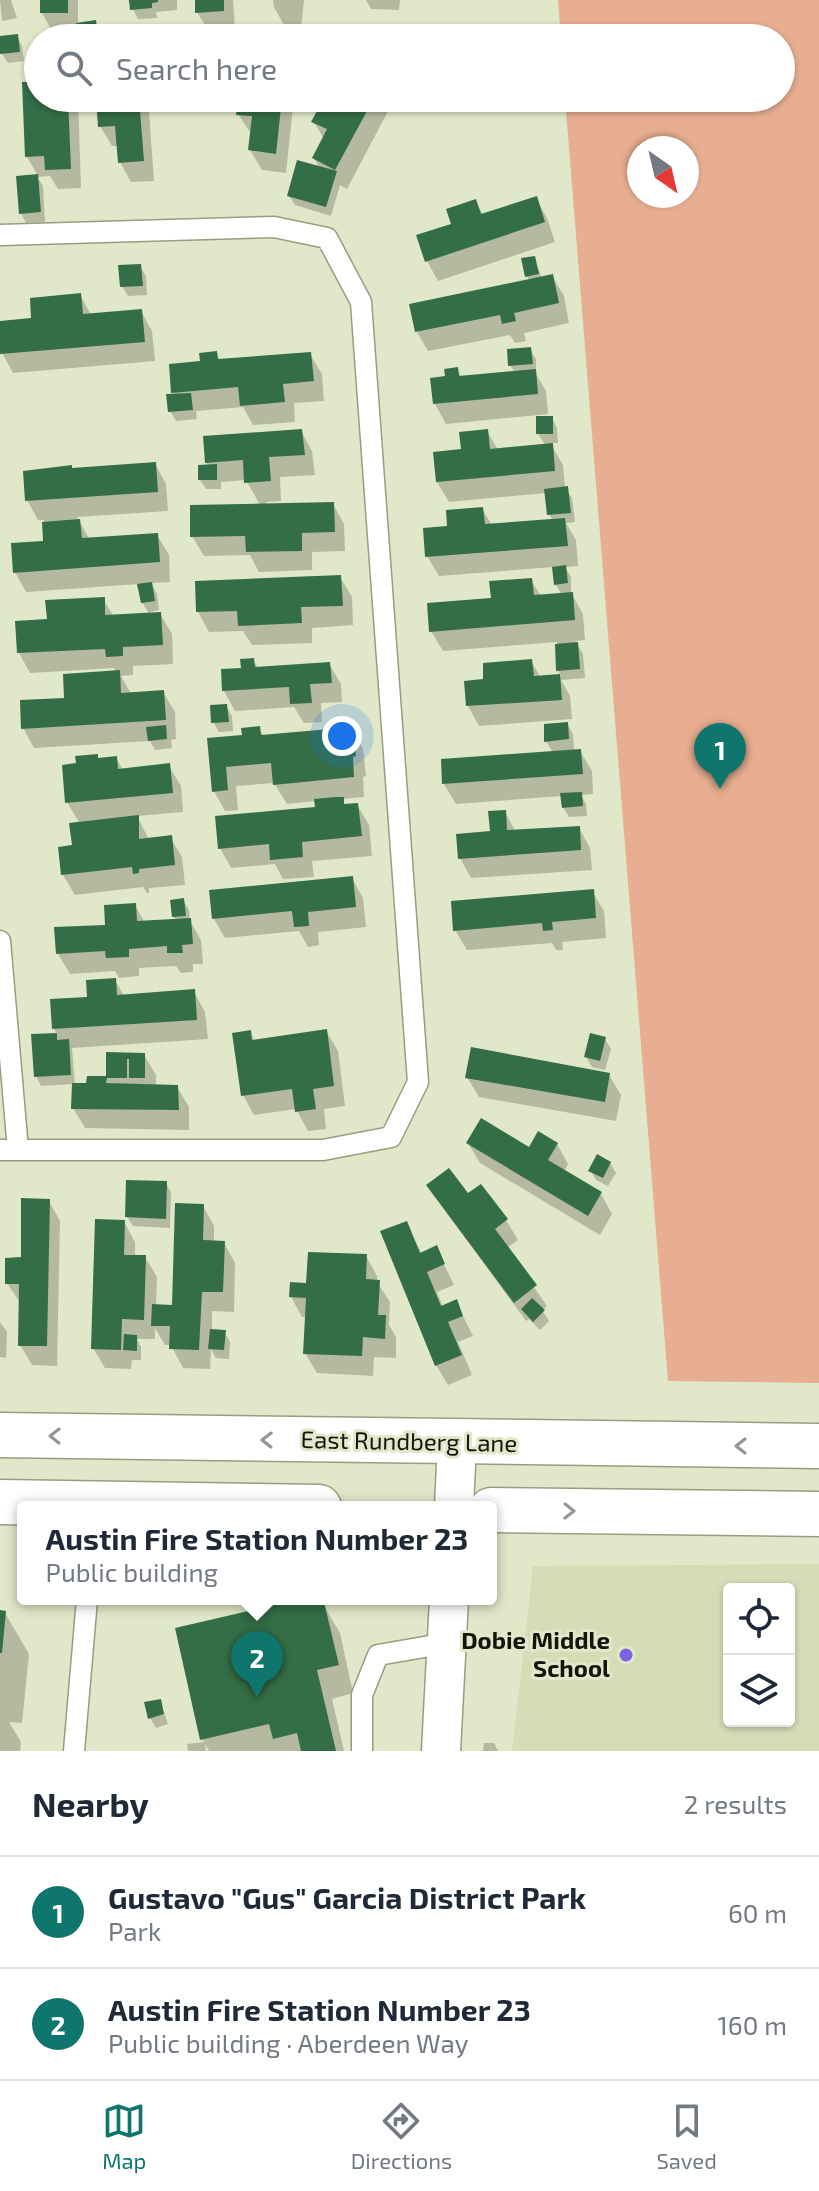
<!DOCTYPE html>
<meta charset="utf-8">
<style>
:root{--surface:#fff;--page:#f6f6f7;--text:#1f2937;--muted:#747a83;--line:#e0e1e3;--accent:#0f766e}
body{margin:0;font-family:"Exo 2",sans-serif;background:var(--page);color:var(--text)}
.controls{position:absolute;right:24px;bottom:24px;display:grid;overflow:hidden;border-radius:8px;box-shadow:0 2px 6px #0004}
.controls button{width:72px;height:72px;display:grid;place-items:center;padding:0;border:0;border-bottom:2px solid var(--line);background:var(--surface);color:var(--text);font:40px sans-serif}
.compass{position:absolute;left:627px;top:136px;width:72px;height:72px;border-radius:50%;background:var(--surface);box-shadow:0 2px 6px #0004;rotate:146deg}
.you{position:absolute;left:342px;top:736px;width:28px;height:28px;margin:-20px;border:6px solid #fff;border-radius:50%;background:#1a73e8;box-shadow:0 0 0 12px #1a73e833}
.badge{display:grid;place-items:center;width:52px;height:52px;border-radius:50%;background:var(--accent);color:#fff;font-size:26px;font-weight:700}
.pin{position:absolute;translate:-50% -66px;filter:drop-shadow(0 2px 4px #0008)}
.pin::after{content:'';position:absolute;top:42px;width:28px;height:24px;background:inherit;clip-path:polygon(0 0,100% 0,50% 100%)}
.popup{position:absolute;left:17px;top:1501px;width:480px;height:104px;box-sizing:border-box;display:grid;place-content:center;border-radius:8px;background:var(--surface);filter:drop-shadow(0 2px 6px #0005);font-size:26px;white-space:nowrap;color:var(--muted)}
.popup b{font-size:30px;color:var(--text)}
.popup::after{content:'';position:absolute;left:50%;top:100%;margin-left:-16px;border:16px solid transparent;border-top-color:var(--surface)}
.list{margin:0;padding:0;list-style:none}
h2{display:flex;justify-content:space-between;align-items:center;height:104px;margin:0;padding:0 32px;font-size:34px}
h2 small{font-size:26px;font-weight:400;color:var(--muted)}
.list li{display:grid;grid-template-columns:52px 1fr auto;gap:24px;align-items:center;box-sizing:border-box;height:112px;padding:0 32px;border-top:2px solid var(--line)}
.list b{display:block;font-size:30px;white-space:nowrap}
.list p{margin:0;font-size:26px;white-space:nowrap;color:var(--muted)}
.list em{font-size:26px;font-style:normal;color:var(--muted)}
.icon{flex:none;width:44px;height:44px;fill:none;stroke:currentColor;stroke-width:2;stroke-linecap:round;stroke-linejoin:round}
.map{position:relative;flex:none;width:819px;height:1751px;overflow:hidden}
.search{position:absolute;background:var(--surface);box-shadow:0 2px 6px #0004;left:24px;right:24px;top:24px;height:88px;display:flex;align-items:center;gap:20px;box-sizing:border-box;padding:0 28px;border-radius:44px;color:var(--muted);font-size:30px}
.sheet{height:328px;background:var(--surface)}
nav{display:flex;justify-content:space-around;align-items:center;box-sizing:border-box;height:112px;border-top:2px solid var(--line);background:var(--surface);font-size:22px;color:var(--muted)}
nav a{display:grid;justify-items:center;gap:4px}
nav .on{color:var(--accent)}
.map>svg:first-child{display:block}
.built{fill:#d4ddb6;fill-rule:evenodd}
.park{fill:#e7ae91;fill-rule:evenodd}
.shadow{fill:#0003}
.building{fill:#346e46}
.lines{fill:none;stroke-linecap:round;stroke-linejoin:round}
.service-casing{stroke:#979e80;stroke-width:23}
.minor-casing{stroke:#979e80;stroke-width:41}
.secondary-casing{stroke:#979e80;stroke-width:47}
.service{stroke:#fff;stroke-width:20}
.minor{stroke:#fff;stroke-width:38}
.secondary{stroke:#fff;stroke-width:44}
.oneway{stroke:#959691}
.poi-dot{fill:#7f62dd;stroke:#e1e8c9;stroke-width:3}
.labels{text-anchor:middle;stroke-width:6;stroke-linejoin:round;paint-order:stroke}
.street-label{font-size:24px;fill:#14160b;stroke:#e1e8c9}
.poi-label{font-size:24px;font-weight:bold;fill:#14160b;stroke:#e1e8c9;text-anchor:end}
</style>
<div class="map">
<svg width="819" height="1751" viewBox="0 0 819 1751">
<rect width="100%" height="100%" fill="#e1e8c9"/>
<!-- built -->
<path class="built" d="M819 1564V1751H512L533 1566ZM729 1589H789V1721H729Z"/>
<!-- park -->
<path class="park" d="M558 0H819V1383L668 1381 565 98H781V38H561ZM639 148H687V196H639Z"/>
<!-- shadow -->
<path class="shadow" d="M0 0H11L17 18 2 21Z
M42 0H78V25L95 23 101 38H80L79 32 53 33 42 13Z
M128 0H177V10L156 12 157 18 138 19Z
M197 0H233L235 31 209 32 197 12Z
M273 0H304L301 28 285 27 274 7Z
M366 0H400L399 10 371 9Z
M351 32 364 38H347Z
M133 34 136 38H109V36Z
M263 35 286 38H262Z
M17 36 22 46 24 61 8 63 2 54Z
M38 55V98H78L81 188 58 189 50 176 37 177 43 186 45 222 26 223 21 213 18 178 38 176 27 157 38 84 33 75Z
M98 98H148L154 181 131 182 120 162 118 146H112L100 126Z
M255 98H294L286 173 262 170 250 150 252 135 238 114Z
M326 98H395L347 189 340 185 331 216 295 205 289 196 320 169 314 158 324 139 314 122Z
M536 199 547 218 555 242 438 281 427 261 475 201 484 216Z
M534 258 542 278 552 276 564 296 569 323 524 333 526 341 515 343 510 335 428 351 417 332 530 281 527 276Z
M140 266 146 276 147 295 128 296 122 286Z
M80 295 91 315 141 311 152 331 155 361 13 373 2 353 0 323 34 320Z
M530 349 536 359V374L546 391 548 414 446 424 435 404 447 378 457 369 462 378 515 373 510 365Z
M216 353 220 361 310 354 322 374 324 401 294 403 295 422 253 425 243 407 196 411 197 419 176 421 170 411 175 396 173 392Z
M552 418 557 428 558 443H550L563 465 565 488 572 498 575 522 566 523 576 540 578 566 565 567 571 577V593L583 614 585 640 575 641 583 654 585 678 561 680 570 696 572 719 479 726 468 706 486 681 531 661 541 678 561 676 558 670 557 642 443 651 431 631 531 580 541 596 562 595 556 585 554 567 439 576 427 556 449 528 482 509 492 525 553 521 549 514 546 493 449 502 437 482 463 451 487 431 498 450 546 446 538 434Z
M301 431 312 451 315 475 280 477 281 501 266 502 267 505 333 504 344 524 345 551 312 552V570L259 572 250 555 204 556 192 536 260 505 246 480 221 482V489H206L200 480 209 467 206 462Z
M155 464 166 484 168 511 77 517 90 540 157 535 169 555 170 582 151 583 157 594 159 610 150 612V615L160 614 172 634 173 664 133 666V675L121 676 130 692H163L175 712 176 739 171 740 172 748 155 750 150 741 34 748 23 728 66 700 117 673 114 668 30 673 19 653 49 621 103 599 114 617 150 615 142 602 139 584 26 592 15 572 45 543 44 520H38L27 500 73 470Z
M340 577 352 597 353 625 312 628V643L252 645 243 631 209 632 198 612Z
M253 660 258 668 329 664 341 684 342 702 321 703 322 722 304 723 294 707 235 711 224 691Z
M226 706 232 716 233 731 219 732 213 722Z
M567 724 573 734 574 751H580L592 771 593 794 581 795 586 804 587 816 569 817 563 807 562 796 456 804 444 784 553 753 546 741Z
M259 728 264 737 352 729 363 749 366 776 363 777 364 797 342 799 346 806 357 805 369 825 372 856 312 861 314 877 283 879 275 864 231 868 220 848 317 809 316 801 287 804 274 783 236 786 238 810 225 811 214 791 210 740 244 737Z
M116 758 123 770 169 766 181 786 183 812 137 816 149 840 170 837 182 857 185 885 149 888V893H147L143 887 75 895 63 875 80 824 67 802 98 759Z
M505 812 516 832 579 828 590 848 592 870 471 878 460 858 492 833Z
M352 878 363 898 366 927 318 932 319 945 308 947 299 931 225 938 214 919Z
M592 891 604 911 606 938 562 942 563 950H556L552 943 467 950 455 930Z
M183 900 189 910 190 921 201 940 203 964H193V972L181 973 176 966 139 968V976L119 978 115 971 70 974 58 954 107 926 135 905 145 923 177 921 174 917Z
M115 980 124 996 194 992 205 1012 208 1039 72 1048 75 1085H88L89 1078H108V1054L144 1055 156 1075V1086L177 1087 189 1107V1130L85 1128 73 1108 74 1084 41 1086 36 1076 33 1036 58 1035 54 1029Z
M326 1031 338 1051 345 1106 324 1109 326 1129 308 1131 296 1109 254 1115 243 1095 250 1032 255 1042Z
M605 1039 611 1049 605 1070 592 1067 586 1057Z
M609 1075 621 1095 616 1121 479 1097 467 1077Z
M468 1143 530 1149 557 1144 568 1164 564 1172 601 1194 612 1214 600 1235 480 1163Z
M610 1163 616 1173 608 1186 596 1180 591 1171Z
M166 1183 171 1192 170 1228 133 1226 127 1217Z
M429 1186 468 1196 506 1220 518 1240 507 1248 547 1306 542 1310 549 1321 540 1330 529 1319 526 1321 441 1205Z
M49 1201 60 1221 57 1366 32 1365 20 1345 21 1304 7 1283 23 1259Z
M203 1206 214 1226V1243H224L235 1263 234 1312 212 1311V1331L224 1332 230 1342 229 1359 216 1358 211 1349 210 1369 183 1368 171 1345H165L155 1328V1339H137L141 1347V1360H132L131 1369 105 1368 93 1348 124 1222 135 1242V1257H145L157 1277 156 1307H174Z
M406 1223 422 1254 436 1248 454 1285 437 1292 443 1307 456 1302 473 1336 458 1342 472 1375 448 1385 436 1365Z
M366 1256 377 1276V1282L390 1302 389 1325 396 1337V1358L374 1357 373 1376 317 1373 305 1353 307 1317H302L291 1297Z
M0 1322 7 1332 6 1358 0 1357Z
M323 1604 340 1633 353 1693 332 1699 344 1751H209L205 1744 206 1751H188L187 1744 204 1742 202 1739Z
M0 1612 5 1613 29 1654 22 1723 9 1722 21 1742 20 1751H0Z
M160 1701 168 1724 156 1728 150 1718Z
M484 1743H494L498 1751H483Z"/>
<!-- building -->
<path class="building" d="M40 0H68V13H40Z
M129 0H158V2L152 3V8L130 10Z
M195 0H224V11L195 13Z
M96 20 98 38H78L76 23Z
M18 34 20 52 0 54V36Z
M30 53H38V75L31 76Z
M22 82H38V98H68L71 169 45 170 44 156 25 157Z
M96 98H139L144 161 118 163 115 126 98 127Z
M238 98H282L276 154 248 150 252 116 236 115Z
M324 98H374L335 170 312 158 327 129 311 122Z
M297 160 337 171 326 207 287 196Z
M38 174 41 212 19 214 16 176Z
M537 196 545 222 425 262 416 235 451 224 446 209 476 199 481 214Z
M535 256 539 274 525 277 521 258Z
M141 264 143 286 120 287 118 265Z
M553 274 559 303 514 313 516 321 502 324 500 315 415 332 409 304Z
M81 293 83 314 142 309 145 342 0 354V321L31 318 30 298Z
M531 347 533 364 508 366 507 349Z
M217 351 218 359 311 352 314 381 283 384 285 402 240 406 238 387 171 393 169 364 200 361 199 353Z
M458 367 459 376 536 369 538 394 433 404 430 378 445 376 444 369Z
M191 393 193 410 168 412 166 394Z
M536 416H553V434H536Z
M302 429 305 455 269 457 271 481 244 483 243 460 205 463 203 436Z
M488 429 490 449 553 443 555 471 436 482 433 452 461 449 459 432Z
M156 462 158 492 25 501 23 471 72 465V468Z
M217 464V480H198V465Z
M568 486 571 513 547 515 544 489Z
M334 502 335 532 302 533V551L246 552 245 536 190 537V505Z
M483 507 485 524 565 518 568 546 425 557 423 528 447 526 446 510Z
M80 519 82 538 158 533 160 562 13 573 11 543 43 541 42 522Z
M566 565 568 583 554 585 552 567Z
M341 575 343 606 301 607 302 623 238 626 237 611 196 612 195 581Z
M532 578 534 595 573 592 575 620 429 632 427 603 491 598 489 581Z
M152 582 155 601 141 603 137 584Z
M105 597V615L161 612 163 645 123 647V656L106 657 105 649 17 653 15 621 47 619 45 600Z
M578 642 580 669 556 671 555 644Z
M254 658 255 667 330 662 332 683 310 684 312 703 290 704 289 687 222 691 221 669 241 668 240 659Z
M532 659 534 676 560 674 562 700 466 706 464 681 483 679V663Z
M120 670 121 693 164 690 166 720 21 729 20 700 64 698 63 674Z
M227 704 229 722 211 723 210 705Z
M568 722 569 739 544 742V724Z
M166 725 167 739 148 741 146 727Z
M260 726 261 735 353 727 356 756 353 757 354 777 273 785 271 763 226 767 228 790 212 792 207 738 242 735 241 728Z
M581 749 583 774 442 784 441 759Z
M98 754V758L117 756 118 769 170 763 173 793 65 803 62 765 76 763 75 756Z
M582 792 583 806 562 808 560 793Z
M336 797H344V804L358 803 362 836 302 842 303 857 270 860 269 844 218 849 215 816 315 807 314 799Z
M506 810 507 830 580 826 581 850 458 859 456 834 490 831 488 811Z
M139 815V839L172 835 175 865 139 869V873L133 874 132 867 61 875 58 847 72 845 69 823Z
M353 876 356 907 308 912 309 926 294 927 292 911 212 919 209 890Z
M594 889 596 918 552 922 553 930 543 931 542 923 453 931 451 901Z
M184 898 186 916 172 917 170 900Z
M136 903 137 921 191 918 193 944 182 945 183 953H167V946L129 949V957L106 958 105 951 56 954 54 927 105 925 104 905Z
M116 978 117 995 195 989 197 1020 52 1029 50 999 87 997 86 980Z
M327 1029 334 1086 313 1089 316 1109 295 1112 292 1089 241 1096 232 1033 251 1030 252 1040Z
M57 1033V1040L69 1039 71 1075 34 1077 31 1034Z
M590 1033 606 1037 600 1061 584 1057Z
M471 1047 610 1073 605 1102 465 1078Z
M106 1052 145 1053V1078H129V1059H127V1078H107L106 1083 178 1085 179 1110 71 1109 72 1083H86L87 1076H106Z
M481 1118 529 1147 538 1131 558 1143 548 1160 602 1192 588 1216 466 1143Z
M597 1154 611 1162 603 1178 588 1171Z
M449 1168 468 1193 481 1184 508 1219 495 1229 537 1285 514 1303 426 1185Z
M126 1180 167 1181 166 1219 125 1217Z
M21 1198 50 1199 47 1346H18L19 1284H5V1258L21 1257Z
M175 1203 204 1204 203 1240 225 1241 223 1292H202L199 1350 169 1349 170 1326H151L152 1304 172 1305Z
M95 1219 125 1220 124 1255H146L144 1320 122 1319 121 1350 91 1349Z
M407 1221 420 1253 437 1245 445 1264 427 1272 441 1306 457 1299 463 1316 448 1322 462 1355 435 1366 380 1231Z
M308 1252 367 1254 366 1279 380 1280 378 1315H386L385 1339 363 1337 362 1356 303 1354 306 1298 289 1297 290 1282 306 1283Z
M532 1298 545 1310 533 1322 521 1309Z
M210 1329 226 1330 224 1350 208 1349Z
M124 1334 137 1335V1351L123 1350Z
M324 1602 339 1665 317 1670 336 1751H301L297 1733 273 1739 269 1724 200 1740 175 1628 274 1605Z
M0 1610 6 1611 2 1653H0Z
M161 1699 164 1714 148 1719 144 1702Z"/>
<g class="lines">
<defs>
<path id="service" d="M0 235 274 227 327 238 361 302 418 1082 391 1137 323 1150H0
M0 941 18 1150
M74 1751 87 1599
M362 1751V1695L378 1655 447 1643"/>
<path id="minor" d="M454 1507 457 1443
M441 1751 449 1599"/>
<path id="secondary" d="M0 1435 819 1446
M0 1502 319 1507
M491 1510 819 1514"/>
</defs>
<!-- service casing -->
<use href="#service" class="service-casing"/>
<!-- minor casing -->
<use href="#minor" class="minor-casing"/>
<!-- secondary casing -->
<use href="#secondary" class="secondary-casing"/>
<!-- service -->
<use href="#service" class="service"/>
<!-- minor -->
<use href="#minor" class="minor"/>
<!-- secondary -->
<use href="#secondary" class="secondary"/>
</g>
<!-- one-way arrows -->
<defs><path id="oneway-chevron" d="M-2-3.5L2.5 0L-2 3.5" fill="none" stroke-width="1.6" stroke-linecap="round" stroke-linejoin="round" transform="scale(2)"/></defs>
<g class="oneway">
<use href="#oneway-chevron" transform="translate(55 1436) rotate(-179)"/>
<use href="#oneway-chevron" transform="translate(267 1440) rotate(-179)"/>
<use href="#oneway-chevron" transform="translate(741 1446) rotate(-180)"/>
<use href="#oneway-chevron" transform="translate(569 1511) rotate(1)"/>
</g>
<!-- markers -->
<circle class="poi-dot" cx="626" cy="1655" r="8"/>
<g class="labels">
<!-- street labels -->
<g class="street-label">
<text transform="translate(409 1442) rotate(1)" y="8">East Rundberg Lane</text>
</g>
<!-- poi labels -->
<g class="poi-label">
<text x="610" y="1649">Dobie Middle<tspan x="610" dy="28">School</tspan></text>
</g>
</g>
</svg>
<div class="controls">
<button><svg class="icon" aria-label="locate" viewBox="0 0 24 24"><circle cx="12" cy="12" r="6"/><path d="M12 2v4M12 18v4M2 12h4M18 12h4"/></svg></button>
<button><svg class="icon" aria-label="layers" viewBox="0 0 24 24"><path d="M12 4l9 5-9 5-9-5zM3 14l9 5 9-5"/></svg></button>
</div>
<svg class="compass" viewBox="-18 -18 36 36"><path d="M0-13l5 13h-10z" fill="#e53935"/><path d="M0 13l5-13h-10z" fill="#747a83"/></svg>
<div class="you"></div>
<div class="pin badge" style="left:720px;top:789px">1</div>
<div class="pin badge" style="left:257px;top:1697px">2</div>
<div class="popup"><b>Austin Fire Station Number 23</b>Public building</div>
<div class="search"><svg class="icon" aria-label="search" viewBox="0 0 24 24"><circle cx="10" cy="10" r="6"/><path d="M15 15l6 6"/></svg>Search here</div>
</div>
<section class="sheet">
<h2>Nearby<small>2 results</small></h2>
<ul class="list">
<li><span class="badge">1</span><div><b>Gustavo &quot;Gus&quot; Garcia District Park</b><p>Park</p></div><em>60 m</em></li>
<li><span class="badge">2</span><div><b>Austin Fire Station Number 23</b><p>Public building · Aberdeen Way</p></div><em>160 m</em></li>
</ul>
</section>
<nav>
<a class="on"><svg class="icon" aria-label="map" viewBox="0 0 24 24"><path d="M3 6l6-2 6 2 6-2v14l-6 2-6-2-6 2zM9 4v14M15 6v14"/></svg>Map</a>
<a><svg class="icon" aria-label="directions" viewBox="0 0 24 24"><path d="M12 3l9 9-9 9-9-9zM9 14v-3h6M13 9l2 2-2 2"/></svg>Directions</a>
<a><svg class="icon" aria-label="saved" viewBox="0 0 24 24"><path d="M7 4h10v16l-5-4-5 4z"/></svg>Saved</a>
</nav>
